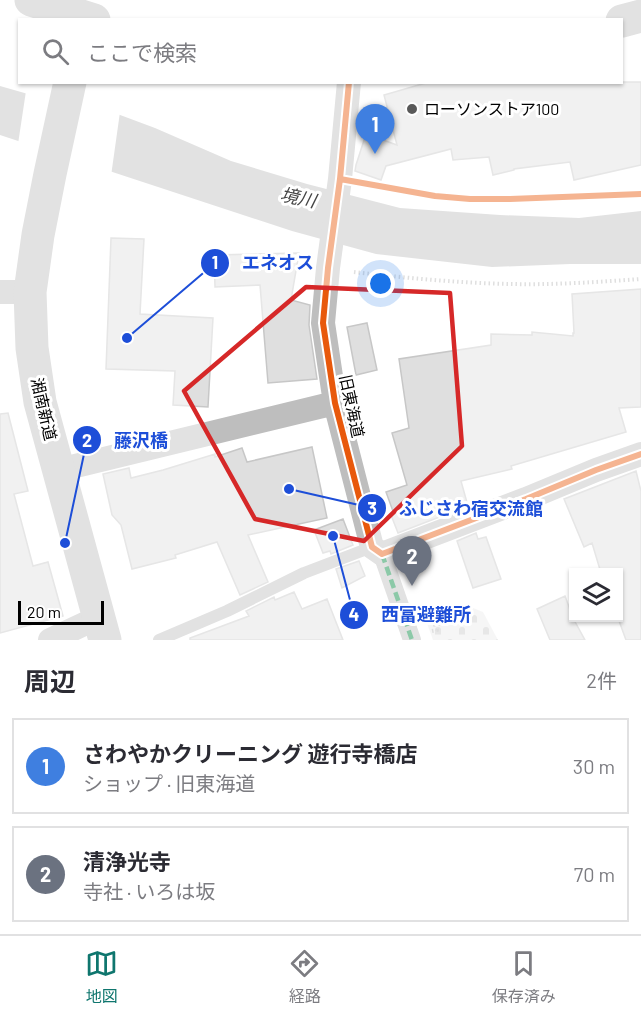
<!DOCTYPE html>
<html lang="ja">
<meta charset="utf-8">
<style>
:root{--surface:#fff;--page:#f2f2f3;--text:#2b2b33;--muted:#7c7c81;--line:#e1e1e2;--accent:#0f766e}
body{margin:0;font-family:Barlow,"Noto Sans JP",sans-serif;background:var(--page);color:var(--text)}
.controls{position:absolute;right:18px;bottom:18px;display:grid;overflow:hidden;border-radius:0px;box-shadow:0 2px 4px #0004}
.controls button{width:54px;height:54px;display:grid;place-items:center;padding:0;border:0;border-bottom:2px solid var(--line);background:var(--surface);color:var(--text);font:30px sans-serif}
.scale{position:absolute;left:18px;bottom:15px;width:86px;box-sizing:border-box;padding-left:6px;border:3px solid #000;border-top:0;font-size:16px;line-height:21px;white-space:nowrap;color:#000;-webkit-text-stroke:4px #fff;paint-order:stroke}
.you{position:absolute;left:381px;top:284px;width:21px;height:21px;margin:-15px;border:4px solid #fff;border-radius:50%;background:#1a73e8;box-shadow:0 0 0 9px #1a73e833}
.badge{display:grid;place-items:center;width:39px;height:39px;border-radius:50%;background:var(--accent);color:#fff;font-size:20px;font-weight:700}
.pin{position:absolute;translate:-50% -50px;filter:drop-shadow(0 2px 3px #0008)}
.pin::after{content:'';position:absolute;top:32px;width:21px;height:18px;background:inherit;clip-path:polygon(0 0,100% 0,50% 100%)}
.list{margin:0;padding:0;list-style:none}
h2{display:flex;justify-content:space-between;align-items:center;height:78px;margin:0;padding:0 24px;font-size:26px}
h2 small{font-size:20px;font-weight:400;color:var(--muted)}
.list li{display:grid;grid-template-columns:39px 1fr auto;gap:18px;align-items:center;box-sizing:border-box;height:96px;margin:0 12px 12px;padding:0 12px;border:2px solid var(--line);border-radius:0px}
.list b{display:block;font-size:22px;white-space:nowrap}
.list p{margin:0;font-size:20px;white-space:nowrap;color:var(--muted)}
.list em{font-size:20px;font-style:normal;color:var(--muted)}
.icon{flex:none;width:33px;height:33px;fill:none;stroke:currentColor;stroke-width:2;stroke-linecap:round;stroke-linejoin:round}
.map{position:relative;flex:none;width:641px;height:640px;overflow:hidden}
.search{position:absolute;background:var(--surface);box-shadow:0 2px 4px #0004;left:18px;right:18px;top:18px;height:66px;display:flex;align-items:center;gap:15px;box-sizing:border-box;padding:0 21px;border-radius:0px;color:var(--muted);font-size:22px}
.sheet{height:294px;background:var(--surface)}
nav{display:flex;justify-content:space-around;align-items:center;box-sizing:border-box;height:84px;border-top:2px solid var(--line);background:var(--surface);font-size:16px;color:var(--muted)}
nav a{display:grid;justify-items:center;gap:3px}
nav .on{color:var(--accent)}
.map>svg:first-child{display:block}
.cemetery{fill:url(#cemetery-stones)}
.water{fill:#bfbfbf}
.pier{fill:#fff}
.building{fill:#dfdfdf;stroke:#c7c7c7;stroke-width:1.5}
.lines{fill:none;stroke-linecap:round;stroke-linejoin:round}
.path{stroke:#b9b9b9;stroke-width:4;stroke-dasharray:1.5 3;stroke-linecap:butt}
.service{stroke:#bebebe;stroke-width:12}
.pedestrian{stroke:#bebebe;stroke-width:18}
.minor{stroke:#bebebe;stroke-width:24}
.primary{stroke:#bebebe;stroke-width:33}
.trunk{stroke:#bebebe;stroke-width:33}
.quiet{stroke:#00873e;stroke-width:4.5;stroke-dasharray:9 4.5;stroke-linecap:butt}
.cycleway-casing{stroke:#fff;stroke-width:10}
.cycleway{stroke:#e8590c;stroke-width:6}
.marked{fill:none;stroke:#d62828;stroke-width:4.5;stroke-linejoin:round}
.poi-dot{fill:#595959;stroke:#fff;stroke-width:2}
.labels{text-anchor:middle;stroke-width:6;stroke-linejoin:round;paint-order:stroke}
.poi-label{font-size:16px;fill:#000;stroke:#fff;text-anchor:start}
.street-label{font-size:16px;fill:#000;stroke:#fff}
.water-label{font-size:18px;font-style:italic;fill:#444;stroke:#fff}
.leader{fill:none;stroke:#1d4ed8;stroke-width:2}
.callout-dot{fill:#1d4ed8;stroke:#fff;stroke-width:2}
.mark-label{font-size:18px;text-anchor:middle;font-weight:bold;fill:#fff}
.callout-label{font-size:18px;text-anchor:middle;font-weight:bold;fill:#1d4ed8;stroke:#fff;stroke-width:6;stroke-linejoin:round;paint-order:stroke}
</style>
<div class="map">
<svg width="641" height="640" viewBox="0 0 641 640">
<defs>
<pattern id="cemetery-stones" width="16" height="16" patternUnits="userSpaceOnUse" patternTransform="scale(1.5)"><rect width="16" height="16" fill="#ececec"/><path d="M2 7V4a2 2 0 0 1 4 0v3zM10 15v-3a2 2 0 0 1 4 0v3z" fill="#c9c9c9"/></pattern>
</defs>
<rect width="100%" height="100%" fill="#fff"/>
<!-- cemetery -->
<path class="cemetery" d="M466 605 483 612 498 640H433L425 618Z"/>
<!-- water -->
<path class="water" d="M0 86 56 102 96 106 155 128 231 161 307 184 400 208 500 215 579 218 641 211V264H570L492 267 376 254 292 231 0 135Z"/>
<!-- pier -->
<path class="pier" d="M26 91 56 99 97 104 120 112 111 176 18 144Z"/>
<!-- building -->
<path class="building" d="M429 82H641V165L574 180 570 162 514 169V170L493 175 489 157 453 160 451 149 386 166 381 180 355 171 356 165 366 134 397 145 384 95Z
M111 238 144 239 140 314 213 318 208 407 173 405 175 371 106 369Z
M299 253 291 300 310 305 309 325 317 379 268 383 260 285 215 287 214 255Z
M641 289V407L619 408 626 432 511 466 512 469 461 481 468 506 398 533 391 515 394 514 386 492 407 485 392 433 409 428 399 359 491 345V334L532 335V332L573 336V333H574L572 294Z
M367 323 377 370 356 375 347 327Z
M8 413 28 491 14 494 33 566 48 562 63 616 0 633V414Z
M312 447 327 518 248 535 268 582 240 595 217 542 175 555 176 558 132 569 121 525 112 515 103 474 129 468 131 478 163 470 215 454V457L242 448 247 462Z
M636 471 641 491V640H626L618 618V573H601L592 543 584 547 564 499Z
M343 519 353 545 331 554 330 551 323 553 314 530Z
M476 533 478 539 486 537 501 579 473 588 457 541Z
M359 561 365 576 342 588 336 569Z
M294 592 302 609 327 599 343 640H190V638L249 616 246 611 274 597 275 600Z
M565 596 573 618 585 640H550L537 609Z"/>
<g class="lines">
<!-- path -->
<path class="path" d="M364 184C388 188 413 194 437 197 505 203 573 197 641 194
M354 272C406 278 459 283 511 284 554 285 598 282 641 279
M432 631 437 630 435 625 470 615"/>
<!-- service -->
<path class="service" d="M159 640 227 611 304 573 372 547"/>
<!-- pedestrian -->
<path class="pedestrian" d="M382 554 412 640"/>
<!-- minor -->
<path class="minor" d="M349 82 340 179 328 268 323 323 335 403 372 547 382 554 526 499 596 470 641 454
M0 292H30
M59 470 335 403
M50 640 99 617"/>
<!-- primary -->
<path class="primary" d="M70 82 50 174 38 235 30 292 32 348 40 402 105 640"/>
<!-- trunk -->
<path class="trunk" d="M31 0 94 20
M622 21 641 16"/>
<!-- quiet -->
<path class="quiet" d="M382 554 412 640"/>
<defs>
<path id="cycleway" d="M349 82 340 179 328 268 323 323 335 403 372 547 382 554 526 499 596 470 641 454
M340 179 435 196 470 199H510L641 194"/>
</defs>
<!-- cycleway casing -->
<use href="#cycleway" class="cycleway-casing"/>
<!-- cycleway -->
<use href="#cycleway" class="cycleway"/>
</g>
<!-- marked area -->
<path d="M0 0H641V640H0ZM306 287 450 293 462 446 364 541 255 519 184 391Z" fill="#fff" fill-opacity=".55" fill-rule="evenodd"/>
<path class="marked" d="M306 287 450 293 462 446 364 541 255 519 184 391Z"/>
<!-- markers -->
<circle class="poi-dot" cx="412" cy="109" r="6"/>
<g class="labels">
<!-- poi labels -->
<g class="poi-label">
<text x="424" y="115">ローソンストア100</text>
</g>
<!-- street labels -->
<g class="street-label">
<text transform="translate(352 406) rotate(78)" y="6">旧東海道</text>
<text transform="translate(44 409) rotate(77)" y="6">湘南新道</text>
</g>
<!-- water labels -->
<g class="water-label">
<text transform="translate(298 198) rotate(12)" y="6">境川</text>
</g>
</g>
<!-- callouts -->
<path class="leader" d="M127 338L215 263M65 543L87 440M289 489L372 508M333 536L354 615"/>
<g class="callout-dot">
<circle cx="127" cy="338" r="6"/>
<circle cx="65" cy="543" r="6"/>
<circle cx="289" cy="489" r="6"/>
<circle cx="333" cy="536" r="6"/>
<circle cx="215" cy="263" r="15"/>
<circle cx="87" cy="440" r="15"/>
<circle cx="372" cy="508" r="15"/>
<circle cx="354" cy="615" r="15"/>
</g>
<g class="mark-label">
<text x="215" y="269">1</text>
<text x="87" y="447">2</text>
<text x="372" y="515">3</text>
<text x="354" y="621">4</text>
</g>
<g class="callout-label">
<text x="278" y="269">エネオス</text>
<text x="141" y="447">藤沢橋</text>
<text x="471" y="515">ふじさわ宿交流館</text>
<text x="426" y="621">西富避難所</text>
</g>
</svg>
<div class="controls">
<button><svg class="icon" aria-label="layers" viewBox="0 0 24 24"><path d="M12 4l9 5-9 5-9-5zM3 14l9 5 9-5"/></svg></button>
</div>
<div class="scale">20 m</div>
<div class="you"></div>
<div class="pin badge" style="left:375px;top:154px;background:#3f7fe0">1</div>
<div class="pin badge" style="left:412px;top:586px;background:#6b7280">2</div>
<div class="search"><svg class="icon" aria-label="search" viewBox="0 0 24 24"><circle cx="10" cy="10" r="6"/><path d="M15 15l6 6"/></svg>ここで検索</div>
</div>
<section class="sheet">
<h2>周辺<small>2件</small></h2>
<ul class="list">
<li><span class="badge" style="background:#3f7fe0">1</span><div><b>さわやかクリーニング 遊行寺橋店</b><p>ショップ · 旧東海道</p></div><em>30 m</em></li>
<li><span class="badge" style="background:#6b7280">2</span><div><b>清浄光寺</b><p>寺社 · いろは坂</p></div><em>70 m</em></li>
</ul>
</section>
<nav>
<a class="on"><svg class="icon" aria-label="map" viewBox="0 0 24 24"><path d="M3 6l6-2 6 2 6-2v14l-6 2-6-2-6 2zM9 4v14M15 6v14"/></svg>地図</a>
<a><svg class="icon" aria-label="directions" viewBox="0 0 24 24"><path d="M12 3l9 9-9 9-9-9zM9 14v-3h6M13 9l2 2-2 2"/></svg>経路</a>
<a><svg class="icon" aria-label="saved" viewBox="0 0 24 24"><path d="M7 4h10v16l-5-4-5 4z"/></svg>保存済み</a>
</nav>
